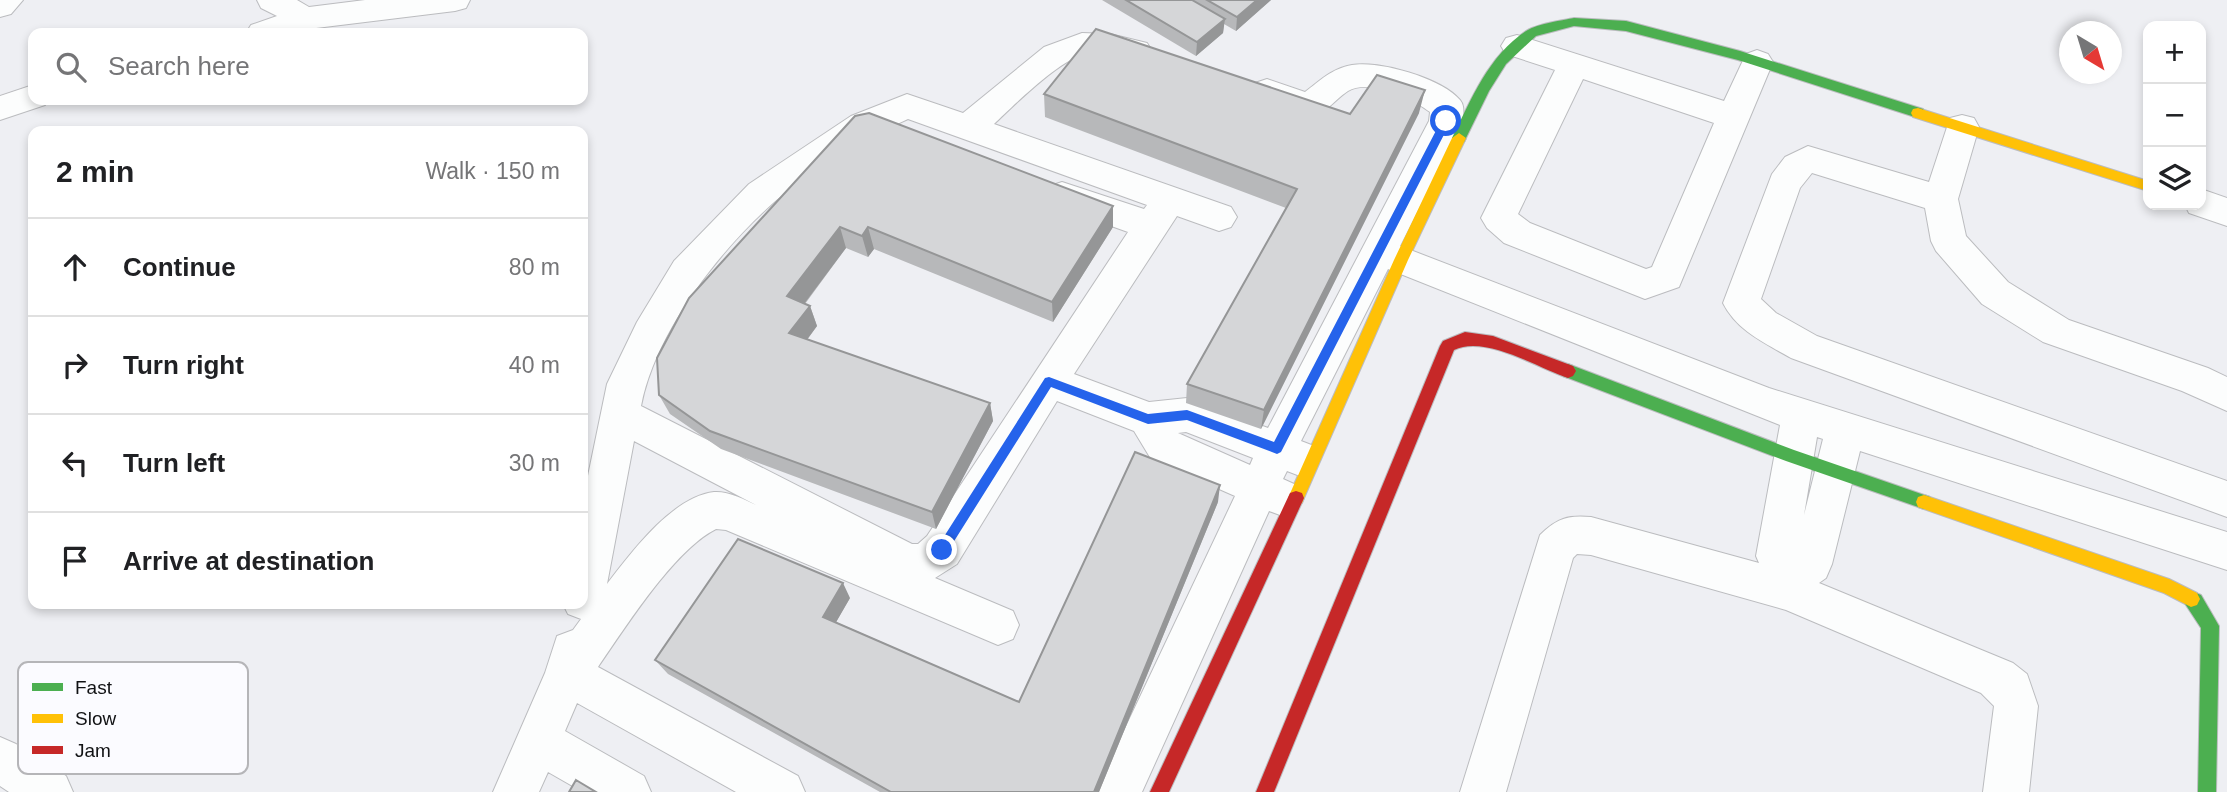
<!DOCTYPE html>
<meta charset="utf-8">
<style>
:root{--surface:#fff;--page:#f2f2f2;--text:#202124;--muted:#757577;--line:#e0e0e0}
body{margin:0;font-family:Helvetica,sans-serif;background:var(--page);color:var(--text)}
.controls{position:absolute;right:21px;top:21px;display:grid;overflow:hidden;border-radius:14px;box-shadow:0 4px 10px #0003}
.controls button{width:63px;height:63px;display:grid;place-items:center;padding:0;border:0;border-bottom:2px solid var(--line);background:var(--surface);color:var(--text);font:35px sans-serif}
.compass{position:absolute;left:2059px;top:21px;width:63px;height:63px;border-radius:50%;background:var(--surface);box-shadow:0 4px 10px #0003;rotate:142deg}
.stop{position:absolute;width:21px;height:21px;margin:-16px;border:5px solid #2563eb;border-radius:50%;background:#fff}
.stop.end{background:#2563eb;border-color:#fff;box-shadow:0 2px 7px #0008}
.list{margin:0;padding:0;list-style:none}
h2{display:flex;justify-content:space-between;align-items:center;height:91px;margin:0;padding:0 28px;font-size:30px}
h2 small{font-size:23px;font-weight:400;color:var(--muted)}
.list li{display:grid;grid-template-columns:46px 1fr auto;gap:21px;align-items:center;box-sizing:border-box;height:98px;padding:0 28px;border-top:2px solid var(--line)}
.list b{display:block;font-size:26px;white-space:nowrap}
.list em{font-size:23px;font-style:normal;color:var(--muted)}
.icon{flex:none;width:38px;height:38px;fill:none;stroke:currentColor;stroke-width:2;stroke-linecap:round;stroke-linejoin:round}
.map{position:relative;flex:none;width:2227px;height:792px;overflow:hidden}
.search{position:absolute;background:var(--surface);box-shadow:0 4px 10px #0003;left:28px;top:28px;width:560px;height:77px;display:flex;align-items:center;gap:18px;box-sizing:border-box;padding:0 24px;border-radius:14px;color:var(--muted);font-size:26px}
.panel{position:absolute;background:var(--surface);box-shadow:0 4px 10px #0003;left:28px;top:126px;width:560px;height:483px;border-radius:14px}
.map>svg:first-child{display:block}
.lines{fill:none;stroke-linecap:round;stroke-linejoin:round}
.street-casing{stroke:#bbbcbf;stroke-width:2}
.fast-casing{stroke:#bbbcbf;stroke-width:2}
.slow-casing{stroke:#bbbcbf;stroke-width:2}
.jam-casing{stroke:#bbbcbf;stroke-width:2}
.street{fill:#fcfdfd;fill-rule:evenodd}
.fast{fill:#4caf50;fill-rule:evenodd}
.slow{fill:#ffc107;fill-rule:evenodd}
.jam{fill:#c62828;fill-rule:evenodd}
.wall{fill:#b7b8ba}
.shaded-wall{fill:#959697}
.building{fill:#d5d6d8;stroke:#959697;stroke-width:2}
.route{fill:#2563eb}
.key{fill:#fbfbff;stroke:#b5b5b8;stroke-width:2}
.key-label{font-size:19px;fill:#111214}
</style>
<div class="map">
<svg width="2227" height="792" viewBox="0 0 2227 792">
<rect width="100%" height="100%" fill="#eeeff3"/>
<g class="lines">
<defs>
<path id="street" d="M0 0H23L11 14 0 17Z
M257 0H297L309 7 365 0H470L466 8 455 11 308 29 295 33H246L251 25 277 16 261 8Z
M1082 33 1110 34 1147 43 1152 51 1147 59C1126 65 1105 52 1084 55 1060 59 1012 107 994 124L1231 207 1237 217 1231 227 1219 231 1177 216 1074 374 1149 402 1187 398 1268 428 1429 121 1430 112C1413 99 1369 78 1348 91 1333 101 1327 114 1307 116 1290 118 1271 106 1255 99L1251 91 1255 83 1267 79 1305 92C1321 80 1331 69 1352 65 1378 60 1442 78 1460 100 1465 106 1463 113 1463 121L1400 246 1769 388 2227 532V570L1860 451 1832 564 1826 578 1819 583 2013 663 2027 674 2038 706 2029 792H1983L1994 706 1981 693 1786 610 1591 555 1577 554 1573 558 1506 792H1460L1540 535C1557 518 1568 515 1591 517L1759 563 1756 556 1780 425 1388 269 1301 441 1314 446 1320 458 1314 470 1300 476 1287 471 1283 479 1294 484 1300 497 1294 510 1280 515 1269 511 1142 792H1095L1235 496 1151 459 1134 431 1057 401 957 564 935 578 1013 611 1019 625 1013 639 998 645 726 530 716 529C674 550 625 628 598 667L798 776 805 792H736L577 703 565 731 644 776 651 792H583L548 772 539 792H493L545 673 557 636 573 630 581 619 568 614 563 604H583V500L607 384 637 322 674 261 749 184 851 116 907 94 963 113 1044 47ZM908 119 1147 205 1144 209 1062 182 1050 186 1045 195 1050 204 1128 232 927 536 918 544H912L641 406C655 333 718 252 773 203 784 193 799 185 812 176 844 155 873 134 908 119ZM1186 432 1253 458 1250 465 1178 433ZM1817 437 1823 439 1804 515ZM634 441 756 505C744 499 728 491 714 492 672 497 631 553 607 584Z
M1517 35 1724 101 1746 54 1757 50 1768 54 1773 62 1679 287 1645 299 1504 243 1487 228 1481 218 1555 70 1506 54 1501 46 1506 38ZM1583 79 1714 123 1652 267 1646 269 1530 223 1518 214Z
M33 85V100H48L45 105 0 120V96Z
M1962 115 1974 118 1979 127 1958 199 1966 236 2008 282 2069 320 2208 368 2227 377V411L2182 391 2043 342 1982 304 1936 251 1931 241 1925 208 1812 173 1800 188 1761 299 1776 313 1817 336 2227 481V517L1791 358C1765 343 1737 331 1723 303L1772 174 1785 157 1808 146 1929 182 1950 118Z
M2201 189 2227 198V226L2189 213 2185 205H2201Z
M0 737 16 744 66 776 73 792H9L0 786Z"/>
<path id="fast" d="M1574 18 1626 21 1740 51 1923 109 1925 113 1918 118 1738 60 1626 31 1574 26 1536 36 1506 64 1489 91 1464 142H1454L1452 138C1471 100 1489 55 1526 31 1539 23 1560 21 1574 18Z
M1568 364 1794 450 1930 497 1932 502 1930 507 1924 509 1786 461 1563 376 1560 371 1563 366Z
M2191 591 2201 595 2219 626 2216 792H2198L2201 628 2182 599 2185 593Z"/>
<path id="slow" d="M1918 108 2148 181V191L1913 117 1911 113 1913 109Z
M1459 133 1466 138 1408 260 1304 498 1302 503 1296 505 1290 503 1288 498 1394 260 1452 138Z
M1924 495 2169 579 2197 593 2200 599 2197 605 2191 607 2164 593 1918 507 1916 502 1918 497Z"/>
<path id="jam" d="M1465 332 1493 336 1573 366 1576 371 1573 376 1568 378C1536 367 1485 335 1454 350L1274 792H1256L1440 346 1443 341Z
M1296 491 1302 493 1304 498 1169 792H1150L1290 493Z"/>
</defs>
<!-- street casing -->
<use href="#street" class="street-casing"/>
<!-- fast casing -->
<use href="#fast" class="fast-casing"/>
<!-- slow casing -->
<use href="#slow" class="slow-casing"/>
<!-- jam casing -->
<use href="#jam" class="jam-casing"/>
<!-- street -->
<use href="#street" class="street"/>
<!-- fast -->
<use href="#fast" class="fast"/>
<!-- slow -->
<use href="#slow" class="slow"/>
<!-- jam -->
<use href="#jam" class="jam"/>
</g>
<!-- wall -->
<path class="wall" d="M1102 0H1271L1236 31 1224 24 1223 33 1196 56Z
M1044 94 1350 114 1419 113 1261 429 1186 403 1187 384 1286 208 1045 117Z
M855 116 1113 206V227L1053 322 874 249 868 257 846 248 805 304 810 306 817 326 807 340 990 403 993 421 936 529 721 449 670 414 659 395Z
M1218 502 1099 792H880L668 674 655 660 850 598 836 622 1019 702Z"/>
<!-- shaded-wall -->
<path class="shaded-wall" d="M1257 0H1271L1236 31 1237 17Z
M1225 19 1223 33 1196 56 1197 42Z
M1425 90 1419 113 1261 429 1264 410Z
M1113 206V227L1053 322 1052 302Z
M840 227 846 248 795 316 787 296Z
M868 227 874 249 868 257 862 236Z
M810 306 817 326 797 353 789 333Z
M990 403 993 421 936 529 932 512Z
M1220 485 1218 502 1099 792H1094Z
M843 583 850 598 831 631 823 617Z"/>
<!-- building -->
<path class="building" d="M1126 0H1192L1225 19 1197 42Z
M1207 0H1257L1237 17Z
M1096 29 1350 114 1377 75 1425 90 1264 410 1187 384 1297 189 1044 94Z
M869 113 1113 206 1052 302 868 227 862 236 840 227 787 296 810 306 789 333 990 403 932 512 710 431 659 395 657 358 689 298 855 116Z
M1135 452 1220 485 1094 792H891L655 660 738 539 843 583 823 617 1019 702Z
M576 780 596 792H569Z"/>
<!-- route -->
<path class="route" d="M1446 117 1451 121 1281 452 1277 454 1187 420 1148 424 1051 387 946 554H938V546L1045 378 1049 377 1148 414 1187 410 1274 442 1441 121Z"/>
<!-- legend -->
<rect x="18" y="662" width="230" height="112" rx="10" class="key"/>
<rect x="32" y="683" width="31" height="8" fill="#4caf50"/>
<rect x="32" y="714" width="31" height="9" fill="#ffc107"/>
<rect x="32" y="746" width="31" height="8" fill="#c62828"/>
<g class="key-label">
<text x="75" y="694">Fast</text>
<text x="75" y="725">Slow</text>
<text x="75" y="757">Jam</text>
</g>
</svg>
<div class="controls">
<button>+</button>
<button>−</button>
<button><svg class="icon" aria-label="layers" viewBox="0 0 24 24"><path d="M12 4l9 5-9 5-9-5zM3 14l9 5 9-5"/></svg></button>
</div>
<svg class="compass" viewBox="-18 -18 36 36"><path d="M0-13l5 13h-10z" fill="#e53935"/><path d="M0 13l5-13h-10z" fill="#757577"/></svg>
<div class="stop" style="left:1446px;top:121px"></div>
<div class="stop end" style="left:942px;top:550px"></div>
<div class="search"><svg class="icon" aria-label="search" viewBox="0 0 24 24"><circle cx="10" cy="10" r="6"/><path d="M15 15l6 6"/></svg>Search here</div>
<section class="panel">
<h2>2 min<small>Walk · 150 m</small></h2>
<ul class="list">
<li><svg class="icon" aria-label="ahead" viewBox="0 0 24 24"><path d="M12 20V5M6 11l6-6 6 6"/></svg><div><b>Continue</b></div><em>80 m</em></li>
<li><svg class="icon" aria-label="right" viewBox="0 0 24 24"><path d="M7 20v-9h11M14 6l5 5-5 5"/></svg><div><b>Turn right</b></div><em>40 m</em></li>
<li><svg class="icon" aria-label="left" viewBox="0 0 24 24"><path d="M17 20v-9H6M10 6l-5 5 5 5"/></svg><div><b>Turn left</b></div><em>30 m</em></li>
<li><svg class="icon" aria-label="arrive" viewBox="0 0 24 24"><path d="M6 21V4h12l-3 4 3 4H6"/></svg><div><b>Arrive at destination</b></div></li>
</ul>
</section>
</div>
